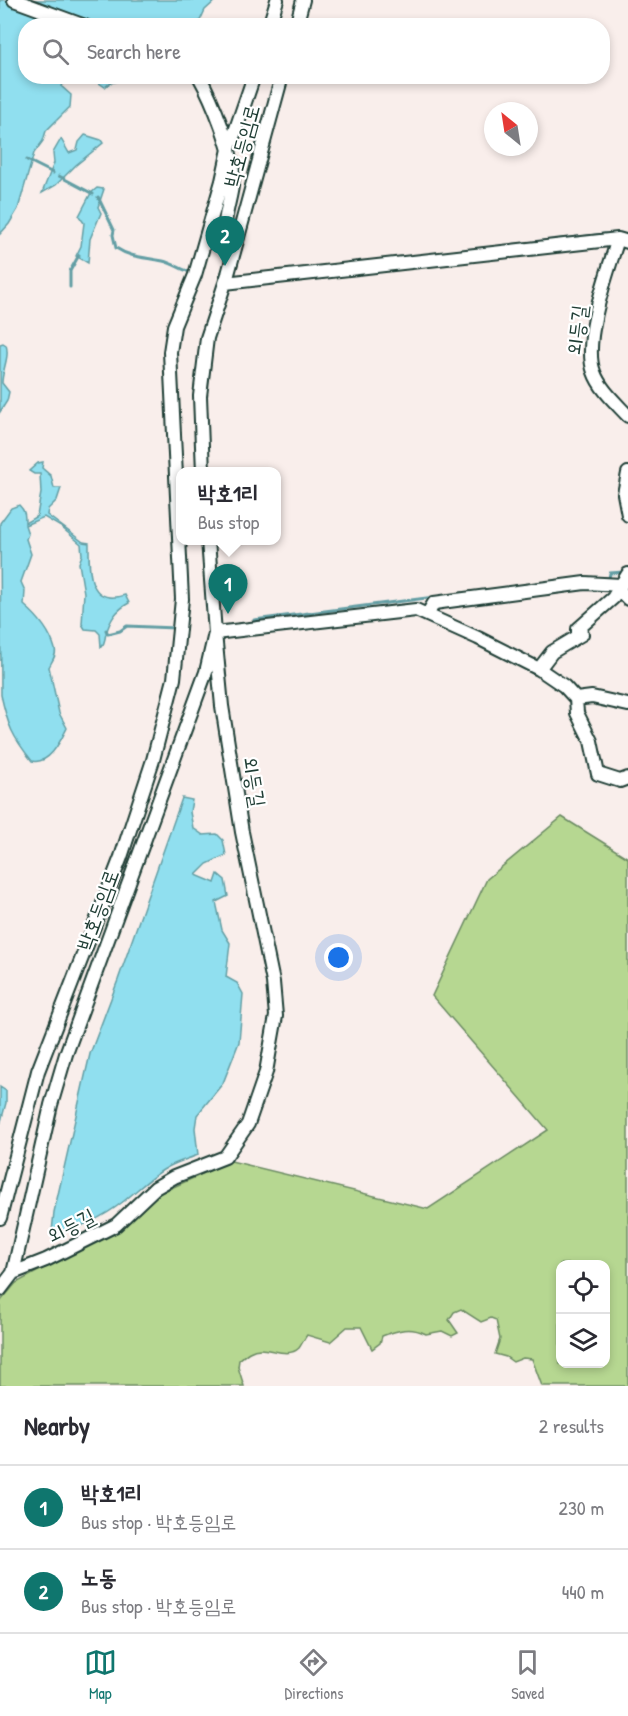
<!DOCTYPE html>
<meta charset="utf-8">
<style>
:root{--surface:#fff;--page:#f7f7f7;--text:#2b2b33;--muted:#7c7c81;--line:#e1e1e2;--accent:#0f766e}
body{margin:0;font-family:"Patrick Hand","Poor Story",sans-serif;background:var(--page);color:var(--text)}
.controls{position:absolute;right:18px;bottom:18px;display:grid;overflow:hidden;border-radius:12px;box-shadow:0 3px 9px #0003}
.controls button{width:54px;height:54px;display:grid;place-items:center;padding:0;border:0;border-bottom:2px solid var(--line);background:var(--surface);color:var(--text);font:30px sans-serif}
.compass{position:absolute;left:484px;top:102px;width:54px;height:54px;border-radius:50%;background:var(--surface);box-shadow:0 3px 9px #0003;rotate:330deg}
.you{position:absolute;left:339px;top:958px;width:21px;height:21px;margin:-15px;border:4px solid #fff;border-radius:50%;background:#1a73e8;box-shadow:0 0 0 9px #1a73e833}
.badge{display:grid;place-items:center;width:39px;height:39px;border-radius:50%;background:var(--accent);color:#fff;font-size:20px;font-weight:700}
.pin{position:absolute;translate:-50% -50px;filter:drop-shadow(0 2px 3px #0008)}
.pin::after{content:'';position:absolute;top:32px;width:21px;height:18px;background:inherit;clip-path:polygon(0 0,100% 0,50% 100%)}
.popup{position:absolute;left:176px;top:467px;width:105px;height:78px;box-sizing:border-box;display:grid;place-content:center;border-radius:12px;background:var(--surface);filter:drop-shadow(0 2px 4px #0005);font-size:20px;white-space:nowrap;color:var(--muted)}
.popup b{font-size:22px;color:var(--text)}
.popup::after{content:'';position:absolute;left:50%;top:100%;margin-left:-12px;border:12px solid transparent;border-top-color:var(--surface)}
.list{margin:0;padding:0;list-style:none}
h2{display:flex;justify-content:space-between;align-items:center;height:78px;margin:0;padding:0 24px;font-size:26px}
h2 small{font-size:20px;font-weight:400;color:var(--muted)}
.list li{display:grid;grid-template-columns:39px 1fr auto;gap:18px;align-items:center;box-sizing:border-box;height:84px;padding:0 24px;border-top:2px solid var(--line)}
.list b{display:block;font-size:22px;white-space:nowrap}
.list p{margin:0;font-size:20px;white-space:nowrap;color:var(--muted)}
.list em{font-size:20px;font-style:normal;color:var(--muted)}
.icon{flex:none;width:33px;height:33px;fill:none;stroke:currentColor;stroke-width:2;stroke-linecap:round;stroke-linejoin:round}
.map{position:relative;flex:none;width:628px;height:1386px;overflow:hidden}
.search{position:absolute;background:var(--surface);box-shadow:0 3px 9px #0003;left:18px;right:18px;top:18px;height:66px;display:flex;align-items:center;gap:15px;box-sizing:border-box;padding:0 21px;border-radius:24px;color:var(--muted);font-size:22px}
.sheet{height:246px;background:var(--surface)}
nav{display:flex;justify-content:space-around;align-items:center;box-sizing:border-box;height:84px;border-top:2px solid var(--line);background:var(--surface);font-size:16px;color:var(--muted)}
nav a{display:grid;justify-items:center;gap:3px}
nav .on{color:var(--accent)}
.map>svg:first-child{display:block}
.green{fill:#b6d791;stroke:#6a8a62;stroke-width:1.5;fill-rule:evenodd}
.water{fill:#90dfef;stroke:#639ea4;stroke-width:1.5}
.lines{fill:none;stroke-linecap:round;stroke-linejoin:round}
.stream{stroke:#639ea4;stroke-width:3}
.minor-casing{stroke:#1f3d34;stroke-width:16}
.minor{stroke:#fff;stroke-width:12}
.labels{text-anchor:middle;stroke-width:4.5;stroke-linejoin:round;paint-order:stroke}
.street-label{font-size:21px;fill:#1f3d34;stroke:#fff}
</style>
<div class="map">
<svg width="628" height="1386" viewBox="0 0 628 1386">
<rect width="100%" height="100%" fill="#f9eeeb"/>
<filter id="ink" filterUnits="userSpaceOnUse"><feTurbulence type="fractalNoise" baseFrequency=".0167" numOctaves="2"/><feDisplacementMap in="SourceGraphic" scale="12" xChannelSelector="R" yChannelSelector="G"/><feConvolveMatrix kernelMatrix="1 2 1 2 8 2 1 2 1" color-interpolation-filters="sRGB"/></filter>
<g filter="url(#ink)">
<!-- green -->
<path class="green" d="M562 817 628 858V1386H542L532 1359 523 1358 513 1362 506 1357 495 1354 500 1339 496 1320 491 1318 481 1322 461 1309 454 1312 449 1320 458 1333 452 1336 442 1331 426 1334C410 1326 398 1330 382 1336L380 1343 372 1349 361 1327H347L330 1342 307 1335C304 1339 302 1344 299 1348 289 1358 272 1349 260 1349 251 1349 245 1355 239 1360L238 1367 244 1386H0V1302L16 1283 119 1228 160 1193 231 1161 428 1209 548 1130 432 996 487 879ZM560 1264H606V1364H560Z"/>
<!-- water -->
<path class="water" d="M0 0H216L205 10 198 25 26 26V76L73 77 61 86 71 95 70 107 46 131 43 141 34 153 18 209 9 224 0 234Z
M80 77H125L123 80 110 83 105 87 90 77Z
M85 135 101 140 103 143 76 165 56 185 42 193 54 163 53 153 61 139 69 153 77 150 79 142Z
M97 188 104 189 98 207 101 213 90 239 88 263 76 256 81 246 84 223 79 216 91 193Z
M3 343 6 345C10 357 2 370 2 383L9 392 7 401 0 412V344Z
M43 462 42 468 51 476 54 488H61L57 500 48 509 47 515 83 542 89 543C89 569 87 607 125 595L129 603C116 610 110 620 106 634 104 640 106 642 101 647L100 634 96 630 85 629 82 624 84 593 79 563 82 555 81 544 61 527 44 517 25 525 28 534 26 539 31 554 21 582 25 591 24 605C37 616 50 631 55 649 57 655 52 661 49 667L59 713 67 728C60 742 49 765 32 761 12 736 8 726 1 695L0 523 11 508 19 505C25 511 25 514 25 523L37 516 41 493 40 474H34L29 471 38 463Z
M182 798 192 800 190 812 193 828 203 835 217 834 223 840 226 855 207 864 196 875 215 883 218 874 225 880 228 896 216 902 222 930 230 943 226 977 237 983 243 994 239 1042 223 1083 197 1115 195 1128 198 1155C188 1159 177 1162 168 1167 151 1176 138 1190 124 1201 105 1216 76 1232 52 1232L54 1212 90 1054 118 980Z
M0 1087 6 1091V1103L0 1125Z"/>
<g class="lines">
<!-- stream -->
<path class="stream" d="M27 160 53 173
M59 176 93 194
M98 197 114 230 113 235 116 248C131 258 145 257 163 261 172 263 181 269 190 272
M380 260 605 234
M70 287V271L79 255
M601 578H609L610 573 624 572
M254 620 568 580
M106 630 108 634 120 631 127 626 175 628"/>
<defs>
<path id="minor" d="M14 0 85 26
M269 26 277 0
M296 26 303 0
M199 76C212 99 234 152 233 178 231 207 216 226 232 255
M618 239C608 271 582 341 594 372 600 389 616 403 628 416
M225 283 618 239 628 242
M203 472 200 396 207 338 228 274 282 76
M628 473 624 494 628 515
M618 589 628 599
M427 615 434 603 585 583 621 585
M539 669 552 652 582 634 578 633V629L613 598 628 574
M576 699 592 697 628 705
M0 1218 38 1071 121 857 153 760 174 679 182 599 170 352 174 326 195 275 222 181 229 149 254 76
M13 1273 46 1260 116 1225 155 1188 174 1177 225 1157 248 1124 266 1072 276 1016 273 982 242 832 222 706 215 633 416 610 478 638 539 669 564 686 576 699 577 713 591 741 598 774 620 781 628 778
M0 1290 13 1273 51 1105 66 1054 206 672 215 633 208 540"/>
</defs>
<!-- minor casing -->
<use href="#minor" class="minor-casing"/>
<!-- minor -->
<use href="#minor" class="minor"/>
</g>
</g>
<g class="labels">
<!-- street labels -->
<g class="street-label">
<text transform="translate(242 146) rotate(-75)" y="7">박호등임로</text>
<text transform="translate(577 330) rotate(-83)" y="7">외등길</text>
<text transform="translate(254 782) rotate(81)" y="7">외등길</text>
<text transform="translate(98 910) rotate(-70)" y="7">박호등임로</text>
<text transform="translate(71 1226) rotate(-27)" y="7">외등길</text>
</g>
</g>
</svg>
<div class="controls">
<button><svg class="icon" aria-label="locate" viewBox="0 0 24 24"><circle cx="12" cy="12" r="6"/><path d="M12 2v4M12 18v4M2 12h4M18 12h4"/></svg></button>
<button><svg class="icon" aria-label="layers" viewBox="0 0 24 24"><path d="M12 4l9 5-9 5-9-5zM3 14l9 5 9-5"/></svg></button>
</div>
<svg class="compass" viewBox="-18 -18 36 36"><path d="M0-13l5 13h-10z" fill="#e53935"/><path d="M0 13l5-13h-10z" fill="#7c7c81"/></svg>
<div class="you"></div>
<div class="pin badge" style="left:228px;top:614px">1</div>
<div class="popup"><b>박호1리</b>Bus stop</div>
<div class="pin badge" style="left:225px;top:266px">2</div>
<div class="search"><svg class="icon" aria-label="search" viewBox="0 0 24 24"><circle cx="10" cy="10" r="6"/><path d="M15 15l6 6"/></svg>Search here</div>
</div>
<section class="sheet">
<h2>Nearby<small>2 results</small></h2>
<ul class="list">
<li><span class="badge">1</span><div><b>박호1리</b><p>Bus stop · 박호등임로</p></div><em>230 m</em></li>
<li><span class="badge">2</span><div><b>노동</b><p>Bus stop · 박호등임로</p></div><em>440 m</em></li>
</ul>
</section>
<nav>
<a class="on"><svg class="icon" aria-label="map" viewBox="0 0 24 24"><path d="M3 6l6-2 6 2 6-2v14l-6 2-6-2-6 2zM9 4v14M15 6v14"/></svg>Map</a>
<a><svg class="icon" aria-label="directions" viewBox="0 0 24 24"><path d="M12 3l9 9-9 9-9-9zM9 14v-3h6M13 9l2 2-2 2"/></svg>Directions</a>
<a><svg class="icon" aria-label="saved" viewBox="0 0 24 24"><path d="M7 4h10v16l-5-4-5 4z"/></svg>Saved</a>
</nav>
